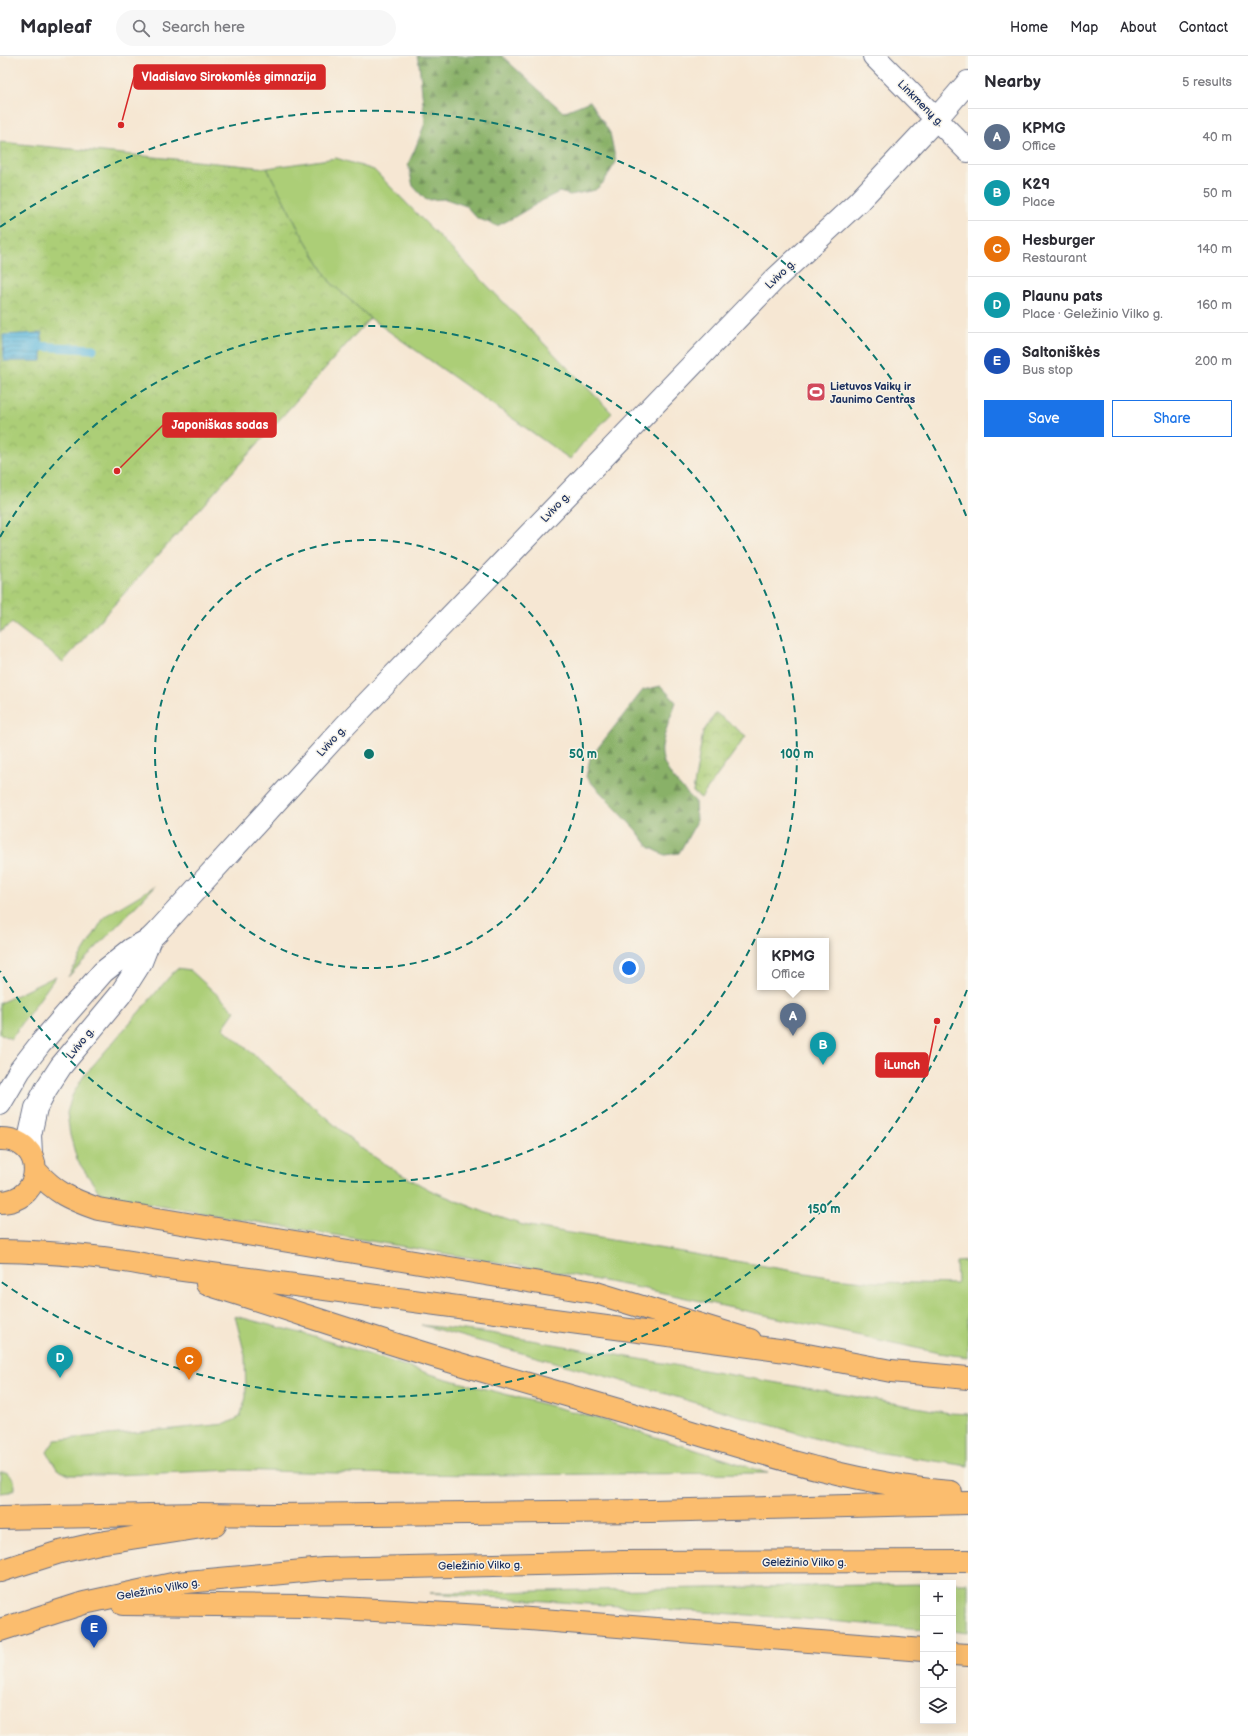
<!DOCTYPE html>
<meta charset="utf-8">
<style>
:root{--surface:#fff;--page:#f7f7f7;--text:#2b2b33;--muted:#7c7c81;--line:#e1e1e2;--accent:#1a73e8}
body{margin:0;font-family:"Balsamiq Sans",sans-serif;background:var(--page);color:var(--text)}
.controls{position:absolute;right:12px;bottom:12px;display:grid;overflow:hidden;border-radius:0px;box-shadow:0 4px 16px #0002}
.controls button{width:36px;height:36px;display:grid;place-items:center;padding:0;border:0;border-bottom:1px solid var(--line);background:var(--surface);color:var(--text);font:20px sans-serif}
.you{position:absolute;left:629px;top:912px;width:14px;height:14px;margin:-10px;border:3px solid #fff;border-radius:50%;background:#1a73e8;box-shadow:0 0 0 6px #1a73e833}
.badge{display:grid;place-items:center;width:26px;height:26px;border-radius:50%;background:var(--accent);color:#fff;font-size:13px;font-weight:700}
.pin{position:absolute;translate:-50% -33px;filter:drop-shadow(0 1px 2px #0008)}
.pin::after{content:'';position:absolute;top:21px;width:14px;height:12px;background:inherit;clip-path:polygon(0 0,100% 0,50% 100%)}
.popup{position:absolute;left:757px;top:882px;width:72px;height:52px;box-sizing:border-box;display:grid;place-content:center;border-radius:0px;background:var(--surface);filter:drop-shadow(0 1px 3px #0005);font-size:13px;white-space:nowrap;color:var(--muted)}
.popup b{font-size:15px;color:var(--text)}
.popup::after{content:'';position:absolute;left:50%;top:100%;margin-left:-8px;border:8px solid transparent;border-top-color:var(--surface)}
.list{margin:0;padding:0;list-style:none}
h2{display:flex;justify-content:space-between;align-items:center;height:52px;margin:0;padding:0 16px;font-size:17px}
h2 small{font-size:13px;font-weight:400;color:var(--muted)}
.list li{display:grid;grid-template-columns:26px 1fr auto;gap:12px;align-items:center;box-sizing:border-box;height:56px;padding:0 16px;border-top:1px solid var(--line)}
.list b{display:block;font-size:15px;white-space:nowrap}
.list p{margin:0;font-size:13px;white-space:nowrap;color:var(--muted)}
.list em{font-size:13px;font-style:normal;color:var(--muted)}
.actions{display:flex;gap:8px;padding:12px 16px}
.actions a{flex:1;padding:9px 0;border:1px solid var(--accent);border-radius:0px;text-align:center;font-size:14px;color:var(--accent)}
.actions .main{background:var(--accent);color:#fff}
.icon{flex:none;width:22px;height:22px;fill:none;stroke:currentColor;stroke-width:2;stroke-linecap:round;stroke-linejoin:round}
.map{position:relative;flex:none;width:968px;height:1680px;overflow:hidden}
header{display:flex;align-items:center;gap:24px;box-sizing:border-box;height:56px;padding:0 20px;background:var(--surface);border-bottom:1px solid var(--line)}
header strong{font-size:19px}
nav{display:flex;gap:22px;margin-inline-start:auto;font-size:14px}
.search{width:280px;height:36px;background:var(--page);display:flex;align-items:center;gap:10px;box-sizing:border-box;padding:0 14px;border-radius:22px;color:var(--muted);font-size:15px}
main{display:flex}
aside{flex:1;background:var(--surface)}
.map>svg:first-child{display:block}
.green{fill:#acce77;stroke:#647e6a}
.forest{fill:url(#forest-firs);stroke:#527063}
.park{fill:url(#park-crowns);stroke:#647e6a}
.water{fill:url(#water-rules);stroke:#3e749e}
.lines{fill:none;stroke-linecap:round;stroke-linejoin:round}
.stream{stroke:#60bade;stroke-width:9}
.minor-casing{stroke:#686f87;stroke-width:24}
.primary-casing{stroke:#686f87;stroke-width:24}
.trunk-casing{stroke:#686f87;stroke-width:24}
.minor{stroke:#fff;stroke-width:22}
.primary{stroke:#fbbd6e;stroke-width:22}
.trunk{stroke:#fbbd6e;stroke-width:22}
.ring{fill:none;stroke:#0f766e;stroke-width:2;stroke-dasharray:7 5}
.labels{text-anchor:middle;stroke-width:3;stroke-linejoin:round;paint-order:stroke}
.street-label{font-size:11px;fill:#1b2f5e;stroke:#f7f3e8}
.poi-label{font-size:11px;font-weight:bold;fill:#1b2f5e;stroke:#f7f3e8;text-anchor:start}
.centre{fill:#0f766e;stroke:#f7f3e8;stroke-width:2}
.ring-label{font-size:12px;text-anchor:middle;font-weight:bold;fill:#0f766e;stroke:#f7f3e8;stroke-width:3;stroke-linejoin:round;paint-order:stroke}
.leader{fill:none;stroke:#d62828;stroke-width:1.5}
.callout-dot{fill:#d62828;stroke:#f7f3e8;stroke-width:1.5}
.callout{fill:#d62828;stroke:#d62828;stroke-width:1.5}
.callout-label{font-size:12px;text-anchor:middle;font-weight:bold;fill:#fff}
</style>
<header>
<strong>Mapleaf</strong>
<div class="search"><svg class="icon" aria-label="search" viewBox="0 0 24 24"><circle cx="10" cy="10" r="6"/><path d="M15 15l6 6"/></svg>Search here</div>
<nav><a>Home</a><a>Map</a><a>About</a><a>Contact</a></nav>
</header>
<main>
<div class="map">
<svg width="968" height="1680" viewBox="0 0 968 1680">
<defs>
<pattern id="forest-firs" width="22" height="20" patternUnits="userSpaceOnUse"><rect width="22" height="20" fill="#89b168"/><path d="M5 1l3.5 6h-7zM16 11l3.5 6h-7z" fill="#6f9059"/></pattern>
<pattern id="park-crowns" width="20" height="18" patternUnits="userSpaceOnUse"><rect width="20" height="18" fill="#acce77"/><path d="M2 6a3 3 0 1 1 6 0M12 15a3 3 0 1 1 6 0" fill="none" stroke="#93b169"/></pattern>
<pattern id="water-rules" width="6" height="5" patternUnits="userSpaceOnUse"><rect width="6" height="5" fill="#60bade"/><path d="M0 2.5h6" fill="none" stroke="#4e98b7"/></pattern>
</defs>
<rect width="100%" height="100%" fill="#f7f3e8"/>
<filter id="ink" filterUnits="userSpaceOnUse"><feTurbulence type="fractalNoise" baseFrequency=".025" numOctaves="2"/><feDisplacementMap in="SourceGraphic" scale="8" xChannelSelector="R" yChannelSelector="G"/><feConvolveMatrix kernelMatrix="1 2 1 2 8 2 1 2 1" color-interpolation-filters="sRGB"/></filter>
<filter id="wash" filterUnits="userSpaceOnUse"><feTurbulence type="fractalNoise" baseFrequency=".012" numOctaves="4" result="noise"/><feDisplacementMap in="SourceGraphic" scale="16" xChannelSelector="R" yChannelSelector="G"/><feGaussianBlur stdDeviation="0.9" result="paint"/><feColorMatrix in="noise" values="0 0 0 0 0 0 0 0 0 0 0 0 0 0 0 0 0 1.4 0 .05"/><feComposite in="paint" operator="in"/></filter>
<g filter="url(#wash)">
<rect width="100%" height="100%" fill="#f6e7d3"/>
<!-- green -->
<path class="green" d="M336 102 374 114 612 357 582 388 570 403 370 262 330 226 298 172 267 112Z
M155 830 68 921 105 860Z
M177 912 190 914 235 955 223 972 361 1092 397 1116 430 1134 484 1156 523 1169 835 1222 876 1226 957 1228 956 1206 968 1205V1301L939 1297 645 1233 550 1215 112 1142 99 1136 77 1104 70 1079 67 1057 72 1040 83 1021Z
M56 920 11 983 0 978V947Z
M235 1260 308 1279 443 1322 590 1360 768 1417 483 1419 336 1417 233 1414 114 1419H69L57 1413 47 1396 55 1384 226 1368 240 1361 246 1341 245 1299Z
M421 1269 490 1277 950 1357 968 1358V1410L848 1392 619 1324Z
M0 1416H6C13 1421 15 1424 15 1433L10 1436 0 1437Z
M953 1527H968V1577L953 1575Z
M923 1528V1573L806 1563 430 1537Z"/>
<!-- forest -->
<path class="forest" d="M417 0H502L563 56 590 45 610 77 616 106 603 127 595 134 570 139 559 136C537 146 519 160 497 170L477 162 466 150 446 143 426 144 413 130 408 108 415 93 425 67 419 7Z
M661 630 676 646C671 661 664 676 662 691 659 712 682 732 695 745L696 767 679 797 665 799 649 791 636 774 586 721 590 702 643 634Z"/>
<!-- park -->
<path class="park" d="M0 86 267 112 298 172 330 226 370 262 63 606 12 567 0 576Z
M716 657 746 680 701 742 693 736 703 676Z"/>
<!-- water -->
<path class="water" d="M42 277V305H4L3 279Z"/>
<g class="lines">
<!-- stream -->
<path class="stream" d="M31 290 93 293"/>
</g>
</g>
<g filter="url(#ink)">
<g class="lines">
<defs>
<path id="minor" d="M874 0 968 95
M0 1048 20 1014 41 987 103 916 132 893 150 883 158 875 345 670 774 224 858 146 937 62 968 26
M31 1097 30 1079 36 1052 46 1033 61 1010 120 939 141 906 150 883"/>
<path id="primary" d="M0 1083C46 1082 47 1145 0 1146
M36 1115C56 1137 70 1143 98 1153L593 1236 750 1284"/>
<path id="trunk" d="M0 1195C51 1196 103 1200 153 1210L786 1295 891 1315 968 1322
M207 1228C275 1249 342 1272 410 1293 487 1317 565 1338 642 1361 743 1391 845 1427 951 1436
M0 1462 199 1458 275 1459 651 1455 968 1447
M0 1515 60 1496 99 1487 215 1469
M123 1548 305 1550 517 1562 923 1594
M0 1574 84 1547 177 1527 324 1513 623 1506 968 1505
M953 1598 968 1599"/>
</defs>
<!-- minor casing -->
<use href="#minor" class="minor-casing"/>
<!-- primary casing -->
<use href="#primary" class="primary-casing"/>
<!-- trunk casing -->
<use href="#trunk" class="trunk-casing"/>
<!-- minor -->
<use href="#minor" class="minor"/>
<!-- primary -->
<use href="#primary" class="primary"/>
<!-- trunk -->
<use href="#trunk" class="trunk"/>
</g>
</g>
<!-- distance rings -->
<g class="ring">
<circle cx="369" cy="698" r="214"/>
<path d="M0 481A428 428 0 1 1 0 915"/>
<path d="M967 934A643 643 0 0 1 0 1225M0 171A643 643 0 0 1 967 462"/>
</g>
<!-- icons -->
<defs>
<symbol id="stadium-square" viewBox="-11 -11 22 22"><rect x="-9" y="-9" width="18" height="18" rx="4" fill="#d1495b" stroke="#f7f3e8"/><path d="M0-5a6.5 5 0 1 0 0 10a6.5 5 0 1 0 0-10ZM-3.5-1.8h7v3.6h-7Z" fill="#fff"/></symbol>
</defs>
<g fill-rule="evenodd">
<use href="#stadium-square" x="805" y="325" width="22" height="22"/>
</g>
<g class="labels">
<!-- street labels -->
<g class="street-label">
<text transform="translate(921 47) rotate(45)" y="4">Linkmenų g.</text>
<text transform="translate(780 218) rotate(-44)" y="4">Lvivo g.</text>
<text transform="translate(555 451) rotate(-46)" y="4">Lvivo g.</text>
<text transform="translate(331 685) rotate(-47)" y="4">Lvivo g.</text>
<text transform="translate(80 987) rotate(-51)" y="4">Lvivo g.</text>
<text x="804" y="1510">Geležinio Vilko g.</text>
<text transform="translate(480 1509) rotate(-1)" y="4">Geležinio Vilko g.</text>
<text transform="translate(158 1533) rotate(-10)" y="4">Geležinio Vilko g.</text>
</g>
<!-- poi labels -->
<g class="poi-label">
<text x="830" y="334">Lietuvos Vaikų ir<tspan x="830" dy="13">Jaunimo Centras</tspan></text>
</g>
</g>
<circle cx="369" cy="698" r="6" class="centre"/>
<g class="ring-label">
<text x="583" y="702">50 m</text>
<text x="797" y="702">100 m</text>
<text x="824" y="1157">150 m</text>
</g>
<!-- callouts -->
<path class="leader" d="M121 69L134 21M117 415L163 369M937 965L928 1009"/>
<g class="callout-dot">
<circle cx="121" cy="69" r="4"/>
<circle cx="117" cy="415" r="4"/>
<circle cx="937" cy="965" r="4"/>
</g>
<g class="callout">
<rect x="134" y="9" width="191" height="24" rx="4"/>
<rect x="163" y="357" width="113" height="24" rx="4"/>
<rect x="876" y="997" width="52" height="24" rx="4"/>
</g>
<g class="callout-label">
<text x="229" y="25">Vladislavo Sirokomlės gimnazija</text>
<text x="220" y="373">Japoniškas sodas</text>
<text x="902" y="1013">iLunch</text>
</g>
</svg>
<div class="controls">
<button>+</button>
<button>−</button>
<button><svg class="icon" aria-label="locate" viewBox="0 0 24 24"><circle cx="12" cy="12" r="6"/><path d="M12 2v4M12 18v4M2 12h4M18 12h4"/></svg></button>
<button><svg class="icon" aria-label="layers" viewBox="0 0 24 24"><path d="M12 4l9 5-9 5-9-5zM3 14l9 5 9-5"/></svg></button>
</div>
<div class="you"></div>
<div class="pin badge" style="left:793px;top:980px;background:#5c6f8a">A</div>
<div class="popup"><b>KPMG</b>Office</div>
<div class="pin badge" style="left:823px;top:1009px;background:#0f9aa8">B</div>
<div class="pin badge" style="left:189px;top:1324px;background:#e8710a">C</div>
<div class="pin badge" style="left:60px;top:1322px;background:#0f9aa8">D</div>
<div class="pin badge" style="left:94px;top:1592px;background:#1a4fb4">E</div>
</div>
<aside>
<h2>Nearby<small>5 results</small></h2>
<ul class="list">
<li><span class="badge" style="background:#5c6f8a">A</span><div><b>KPMG</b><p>Office</p></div><em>40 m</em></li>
<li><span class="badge" style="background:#0f9aa8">B</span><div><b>K29</b><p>Place</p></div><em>50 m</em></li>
<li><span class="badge" style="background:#e8710a">C</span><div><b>Hesburger</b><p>Restaurant</p></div><em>140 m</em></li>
<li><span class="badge" style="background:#0f9aa8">D</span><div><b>Plaunu pats</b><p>Place · Geležinio Vilko g.</p></div><em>160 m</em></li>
<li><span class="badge" style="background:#1a4fb4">E</span><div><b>Saltoniškės</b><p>Bus stop</p></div><em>200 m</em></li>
</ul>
<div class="actions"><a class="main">Save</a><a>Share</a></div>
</aside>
</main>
